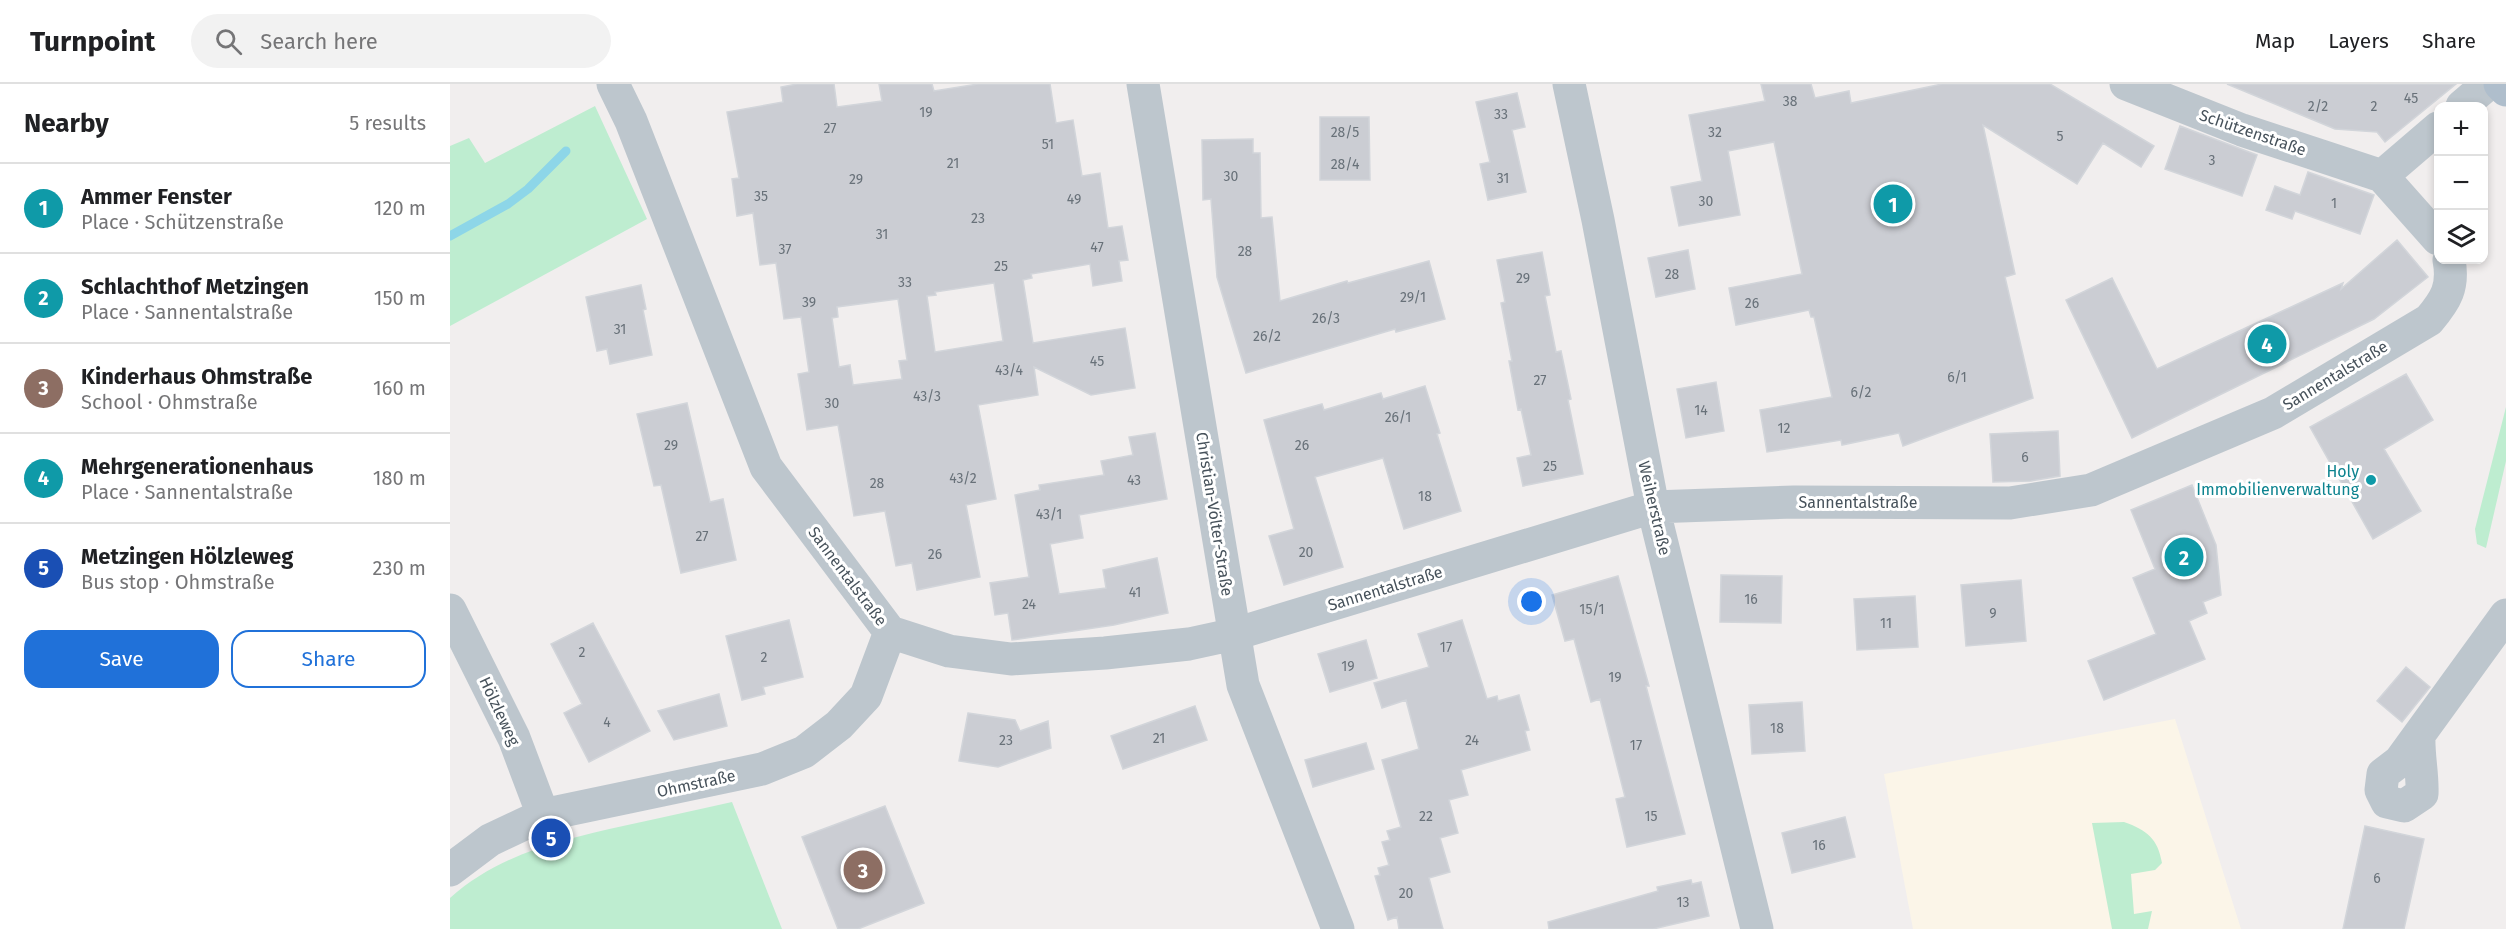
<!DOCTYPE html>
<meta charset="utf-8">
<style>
:root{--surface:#fff;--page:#f2f2f2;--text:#202124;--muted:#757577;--line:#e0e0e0;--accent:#2071d9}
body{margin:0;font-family:"Fira Sans",sans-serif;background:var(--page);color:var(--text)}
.controls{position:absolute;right:18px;top:18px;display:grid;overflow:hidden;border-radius:12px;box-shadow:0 3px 9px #0003}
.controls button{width:54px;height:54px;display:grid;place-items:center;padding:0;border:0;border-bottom:2px solid var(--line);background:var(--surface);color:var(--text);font:30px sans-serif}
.you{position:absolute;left:1082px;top:518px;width:21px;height:21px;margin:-15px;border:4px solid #fff;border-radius:50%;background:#1a73e8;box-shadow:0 0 0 9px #1a73e833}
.badge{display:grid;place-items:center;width:39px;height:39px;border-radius:50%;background:var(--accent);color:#fff;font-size:20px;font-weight:700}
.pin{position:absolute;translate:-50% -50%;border:3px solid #fff;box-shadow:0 2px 6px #0006}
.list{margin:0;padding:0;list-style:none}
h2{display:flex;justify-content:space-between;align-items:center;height:78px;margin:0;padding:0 24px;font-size:26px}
h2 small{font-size:20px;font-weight:400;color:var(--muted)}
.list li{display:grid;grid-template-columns:39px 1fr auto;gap:18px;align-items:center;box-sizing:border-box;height:90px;padding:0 24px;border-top:2px solid var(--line)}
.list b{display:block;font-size:22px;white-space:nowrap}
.list p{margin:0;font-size:20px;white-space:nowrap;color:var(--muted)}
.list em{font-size:20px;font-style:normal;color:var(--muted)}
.actions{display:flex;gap:12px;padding:18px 24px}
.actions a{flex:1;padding:14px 0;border:2px solid var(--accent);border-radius:18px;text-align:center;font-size:21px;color:var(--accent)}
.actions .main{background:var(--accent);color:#fff}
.icon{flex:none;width:33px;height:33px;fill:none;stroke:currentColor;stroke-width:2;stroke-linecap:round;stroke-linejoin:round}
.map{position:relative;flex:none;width:2056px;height:845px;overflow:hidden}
header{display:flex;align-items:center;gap:36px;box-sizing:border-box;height:84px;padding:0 30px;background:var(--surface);border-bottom:2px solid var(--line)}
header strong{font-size:28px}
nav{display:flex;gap:33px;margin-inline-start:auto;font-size:21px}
.search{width:420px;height:54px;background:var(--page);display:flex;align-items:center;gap:15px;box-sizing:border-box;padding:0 21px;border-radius:33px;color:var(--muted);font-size:22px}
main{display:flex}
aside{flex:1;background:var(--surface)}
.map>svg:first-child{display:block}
.commercial{fill:#fbf5e8}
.green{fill:#beedd0}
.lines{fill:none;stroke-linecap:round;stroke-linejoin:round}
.stream{stroke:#8dd6e8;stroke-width:9}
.building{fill:#cbcdd3;stroke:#d2d5da;stroke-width:1.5;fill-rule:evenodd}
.minor{stroke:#bdc6cd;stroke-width:33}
.major{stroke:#afbecc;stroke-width:33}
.culture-dot{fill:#0f9aa8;stroke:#fff;stroke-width:2}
.labels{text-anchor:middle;stroke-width:6;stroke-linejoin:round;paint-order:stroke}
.number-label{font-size:14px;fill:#687179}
.street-label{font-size:16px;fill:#47525b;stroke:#fff}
.culture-label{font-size:16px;fill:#0d838f;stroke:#fff;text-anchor:end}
</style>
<header>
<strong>Turnpoint</strong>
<div class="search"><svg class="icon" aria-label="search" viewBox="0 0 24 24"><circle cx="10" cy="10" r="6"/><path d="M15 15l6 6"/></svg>Search here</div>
<nav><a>Map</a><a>Layers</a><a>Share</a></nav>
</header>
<main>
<aside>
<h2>Nearby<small>5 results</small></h2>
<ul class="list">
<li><span class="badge" style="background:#0f9aa8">1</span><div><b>Ammer Fenster</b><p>Place · Schützenstraße</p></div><em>120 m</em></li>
<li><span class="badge" style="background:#0f9aa8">2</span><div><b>Schlachthof Metzingen</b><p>Place · Sannentalstraße</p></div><em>150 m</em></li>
<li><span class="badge" style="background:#8d6e63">3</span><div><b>Kinderhaus Ohmstraße</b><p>School · Ohmstraße</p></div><em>160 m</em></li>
<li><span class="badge" style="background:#0f9aa8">4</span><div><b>Mehrgenerationenhaus</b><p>Place · Sannentalstraße</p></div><em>180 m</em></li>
<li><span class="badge" style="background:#1a4fb4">5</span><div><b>Metzingen Hölzleweg</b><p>Bus stop · Ohmstraße</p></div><em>230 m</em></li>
</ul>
<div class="actions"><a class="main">Save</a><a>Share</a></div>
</aside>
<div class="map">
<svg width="2056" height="845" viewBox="0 0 2056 845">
<rect width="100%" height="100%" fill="#f1eeee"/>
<!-- commercial -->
<path class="commercial" d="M1725 635 1791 845H1463L1434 690Z"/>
<!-- green -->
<path class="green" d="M145 22 197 135 0 242V62L19 54 35 79Z
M2056 323V377L2036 464 2027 460 2025 445Z
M282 718 332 845H0V814C49 770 111 756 173 742 210 734 246 726 282 718Z
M1674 738C1697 746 1708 755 1712 779L1705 786 1681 790 1684 830 1702 827 1698 845H1662L1642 739Z"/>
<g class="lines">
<!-- stream -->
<path class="stream" d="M0 152 58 120 78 105 116 67"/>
</g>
<!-- building -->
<path class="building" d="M347 0H384L387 23 432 17 429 0H482L484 7 528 0H600L606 39 623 36 632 92 650 89 658 144 672 142 678 176 669 177 672 197 643 202 640 180 581 190 582 194 573 196 583 259 675 244 685 304 641 311 584 283 588 311 528 321 546 415 516 421 530 493 467 506 462 479 446 482 435 427 404 432 388 341 357 346 348 290 359 288 351 233 334 235 326 179 310 181 303 129 287 132 282 95 289 94 277 28 333 18 331 3ZM544 199 553 257 485 268 477 212 486 211 485 208ZM448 215 457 276 449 277 452 295 403 301 400 281 389 283 382 234 388 233 387 223Z
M1311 0H1361L1365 14 1399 7 1401 19 1492 0H1600L1704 62 1691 83 1653 59 1627 100 1533 41 1565 190 1555 193 1583 314 1453 362 1449 349 1392 361 1391 356 1317 368 1310 326 1382 313 1364 233H1361L1359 226 1286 241 1279 204 1352 190 1324 58 1278 67 1290 131 1229 142 1221 103 1252 97 1239 31 1315 17Z
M1777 0H2006L1935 58 1927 48 1885 45Z
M1067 9 1075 43 1062 46 1076 108 1038 116 1030 80 1040 78 1026 18Z
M870 33H919L920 96H870Z
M1730 42 1807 71 1792 112 1715 85Z
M803 55V69H810L811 134 822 133 830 217 897 197 898 199 979 177 995 235 946 248 945 245 796 289 767 193 761 115 753 116 752 56Z
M1858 88 1924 111 1910 150 1845 127 1842 135 1816 126 1825 102 1850 111Z
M1947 156 1978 193 1924 235 1682 354 1616 216 1662 194 1707 285 1893 199 1891 205Z
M1238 166 1245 205 1206 213 1198 174Z
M1092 168 1100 211 1095 212 1106 268 1111 267 1121 315 1118 316 1133 390 1073 402 1067 374 1081 371 1071 325 1068 326 1059 277H1062L1051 219 1055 218 1047 176Z
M191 201 196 225 193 226 202 271 160 280 157 265 147 267 136 213Z
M1956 290 1983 336 1934 365 1971 427 1923 455 1860 343Z
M1266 298 1274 347 1236 354 1227 305Z
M975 302 990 349 987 350 1011 427 954 445 933 374 865 393 893 483 834 501 819 452 844 445 814 336 872 320 874 326 931 309 933 315Z
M237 319 260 418 273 415 286 476 231 489 211 401 204 402 187 330Z
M1608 347 1610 392 1581 397 1543 398 1540 350Z
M705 349 717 415 629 431 633 454 600 460 609 510 656 504 653 486 707 474 718 529 664 541 562 556 558 529 545 531 540 499 579 493 565 411 590 406 589 401 654 391 651 377 683 371 679 353Z
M1742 401 1766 461 1771 511 1753 518 1757 529 1739 537 1755 575 1654 616 1638 577 1706 550 1683 494 1705 485 1681 426Z
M1271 491 1332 492 1331 539 1270 538Z
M1168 492 1199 602H1196L1235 750 1177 763 1166 715 1175 713 1150 615 1141 618 1124 555 1115 557 1102 511Z
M1571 496 1576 557 1516 562 1511 501Z
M1465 512 1468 563 1407 566 1404 515Z
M339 536 353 593 313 603 315 610 292 616 276 552Z
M1012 536 1037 615 1047 612 1048 617 1069 611 1079 646 1075 647 1080 666 1011 686 1018 711 999 716 1008 749 990 754 1000 788 979 794 993 845H949L947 833 938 836 925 792 930 791 928 784 939 781 932 758 940 756 937 747 951 743 932 676 969 665 956 616 932 624 924 599 979 583 968 550Z
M143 539 200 647 139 678 114 629 132 620 101 560Z
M916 556 927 594 880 608 868 570Z
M1956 583 1980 603 1952 638 1927 617Z
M269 610 277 642 224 656 208 627Z
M1352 618 1355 667 1302 670 1299 621Z
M745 622 757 656 673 685 661 652Z
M518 629 565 636 570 647 598 637 601 664 548 683 509 677Z
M916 659 924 685 863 703 855 676Z
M435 722 474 819 408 845H388L352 753Z
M1395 733 1405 773 1342 789 1332 749Z
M1915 742 1974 755 1954 845H1893Z
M1241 796 1242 800 1251 798 1259 832 1203 845H1099L1098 838 1208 807 1207 803Z"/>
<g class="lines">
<!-- minor -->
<path class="minor" d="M163 0 181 37 316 383 440 548 499 567 561 575 655 569 739 560 785 550 1203 423 1344 418 1560 419 1641 406 1823 329 1979 236C1996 216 2004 203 1999 176
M693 0 793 601 888 845
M1119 0 1148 136 1203 423 1307 845
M1676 0 1792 46 1932 92 1988 155
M2012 22 2038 0
M1932 92 1988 44
M0 526 64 654 93 731
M1969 651C1968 671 1973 691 1972 710L1954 722 1937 718 1931 706 1933 690 1950 677 2056 531
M0 786 40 756 93 731 312 685 354 668 389 641 416 612 440 548"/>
<!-- major -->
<path class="major" d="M2050 0 2056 6"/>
</g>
<!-- markers -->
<circle class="culture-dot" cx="1921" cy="396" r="6"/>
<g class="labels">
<!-- number labels -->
<g class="number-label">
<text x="1961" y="19">45</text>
<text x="1340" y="22">38</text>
<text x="1868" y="27">2/2</text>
<text x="1924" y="27">2</text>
<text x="476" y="33">19</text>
<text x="1051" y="35">33</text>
<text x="380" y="49">27</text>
<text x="895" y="53">28/5</text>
<text x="1265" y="53">32</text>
<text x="1610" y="57">5</text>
<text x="598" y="65">51</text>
<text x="1762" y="81">3</text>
<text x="503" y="84">21</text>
<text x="895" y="85">28/4</text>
<text x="781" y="97">30</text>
<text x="1053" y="99">31</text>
<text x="406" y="100">29</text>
<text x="311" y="117">35</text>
<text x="624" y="120">49</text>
<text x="1256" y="122">30</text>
<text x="1884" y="124">1</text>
<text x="528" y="139">23</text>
<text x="432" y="155">31</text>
<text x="647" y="168">47</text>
<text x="335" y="170">37</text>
<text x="795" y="172">28</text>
<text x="551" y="187">25</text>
<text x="1222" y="195">28</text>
<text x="1073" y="199">29</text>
<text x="455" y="203">33</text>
<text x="963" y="218">29/1</text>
<text x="359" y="223">39</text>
<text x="1302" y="224">26</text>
<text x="876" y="239">26/3</text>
<text x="170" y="250">31</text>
<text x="817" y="257">26/2</text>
<text x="647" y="282">45</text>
<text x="559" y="291">43/4</text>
<text x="1507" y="298">6/1</text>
<text x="1090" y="301">27</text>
<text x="1411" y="313">6/2</text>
<text x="477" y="317">43/3</text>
<text x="382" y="324">30</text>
<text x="1251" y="331">14</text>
<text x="948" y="338">26/1</text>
<text x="1334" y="349">12</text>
<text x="221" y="366">29</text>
<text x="852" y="366">26</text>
<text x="1575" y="378">6</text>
<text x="1100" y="387">25</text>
<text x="513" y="399">43/2</text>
<text x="684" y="401">43</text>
<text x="427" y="404">28</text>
<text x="975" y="417">18</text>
<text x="599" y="435">43/1</text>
<text x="252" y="457">27</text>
<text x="856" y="473">20</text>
<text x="485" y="475">26</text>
<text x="685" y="513">41</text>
<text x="1301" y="520">16</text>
<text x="579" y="525">24</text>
<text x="1142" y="530">15/1</text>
<text x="1543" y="534">9</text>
<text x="1436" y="544">11</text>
<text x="996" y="568">17</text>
<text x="132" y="573">2</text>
<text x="314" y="578">2</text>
<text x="898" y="587">19</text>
<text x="1165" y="598">19</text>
<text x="157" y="643">4</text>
<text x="1327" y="649">18</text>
<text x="709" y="659">21</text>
<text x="556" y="661">23</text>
<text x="1022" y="661">24</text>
<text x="1186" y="666">17</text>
<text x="976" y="737">22</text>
<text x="1201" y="737">15</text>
<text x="1369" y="766">16</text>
<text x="1927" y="799">6</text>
<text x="956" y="814">20</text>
<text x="1233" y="823">13</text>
</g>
<!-- street labels -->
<g class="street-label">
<text transform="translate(1803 48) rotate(19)" y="6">Schützenstraße</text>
<text transform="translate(1885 291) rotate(-31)" y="6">Sannentalstraße</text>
<text x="1408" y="424">Sannentalstraße</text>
<text transform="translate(1205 424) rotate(77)" y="6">Weiherstraße</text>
<text transform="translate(765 430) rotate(81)" y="6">Christian-Völter-Straße</text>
<text transform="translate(398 492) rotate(53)" y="6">Sannentalstraße</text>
<text transform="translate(935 504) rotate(-17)" y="6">Sannentalstraße</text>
<text transform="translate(50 627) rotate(65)" y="6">Hölzleweg</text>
<text transform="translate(246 699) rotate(-12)" y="6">Ohmstraße</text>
</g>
<!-- culture labels -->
<g class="culture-label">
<text x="1909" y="393">Holy<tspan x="1909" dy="18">Immobilienverwaltung</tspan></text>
</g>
</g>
</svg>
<div class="controls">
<button>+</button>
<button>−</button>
<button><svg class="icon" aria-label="layers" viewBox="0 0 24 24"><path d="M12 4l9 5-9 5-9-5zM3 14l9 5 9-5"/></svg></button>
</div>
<div class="you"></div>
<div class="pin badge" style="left:1443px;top:120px;background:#0f9aa8">1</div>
<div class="pin badge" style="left:1734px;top:473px;background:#0f9aa8">2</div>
<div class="pin badge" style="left:413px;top:786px;background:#8d6e63">3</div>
<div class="pin badge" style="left:1817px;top:260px;background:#0f9aa8">4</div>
<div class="pin badge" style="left:101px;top:754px;background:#1a4fb4">5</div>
</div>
</main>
